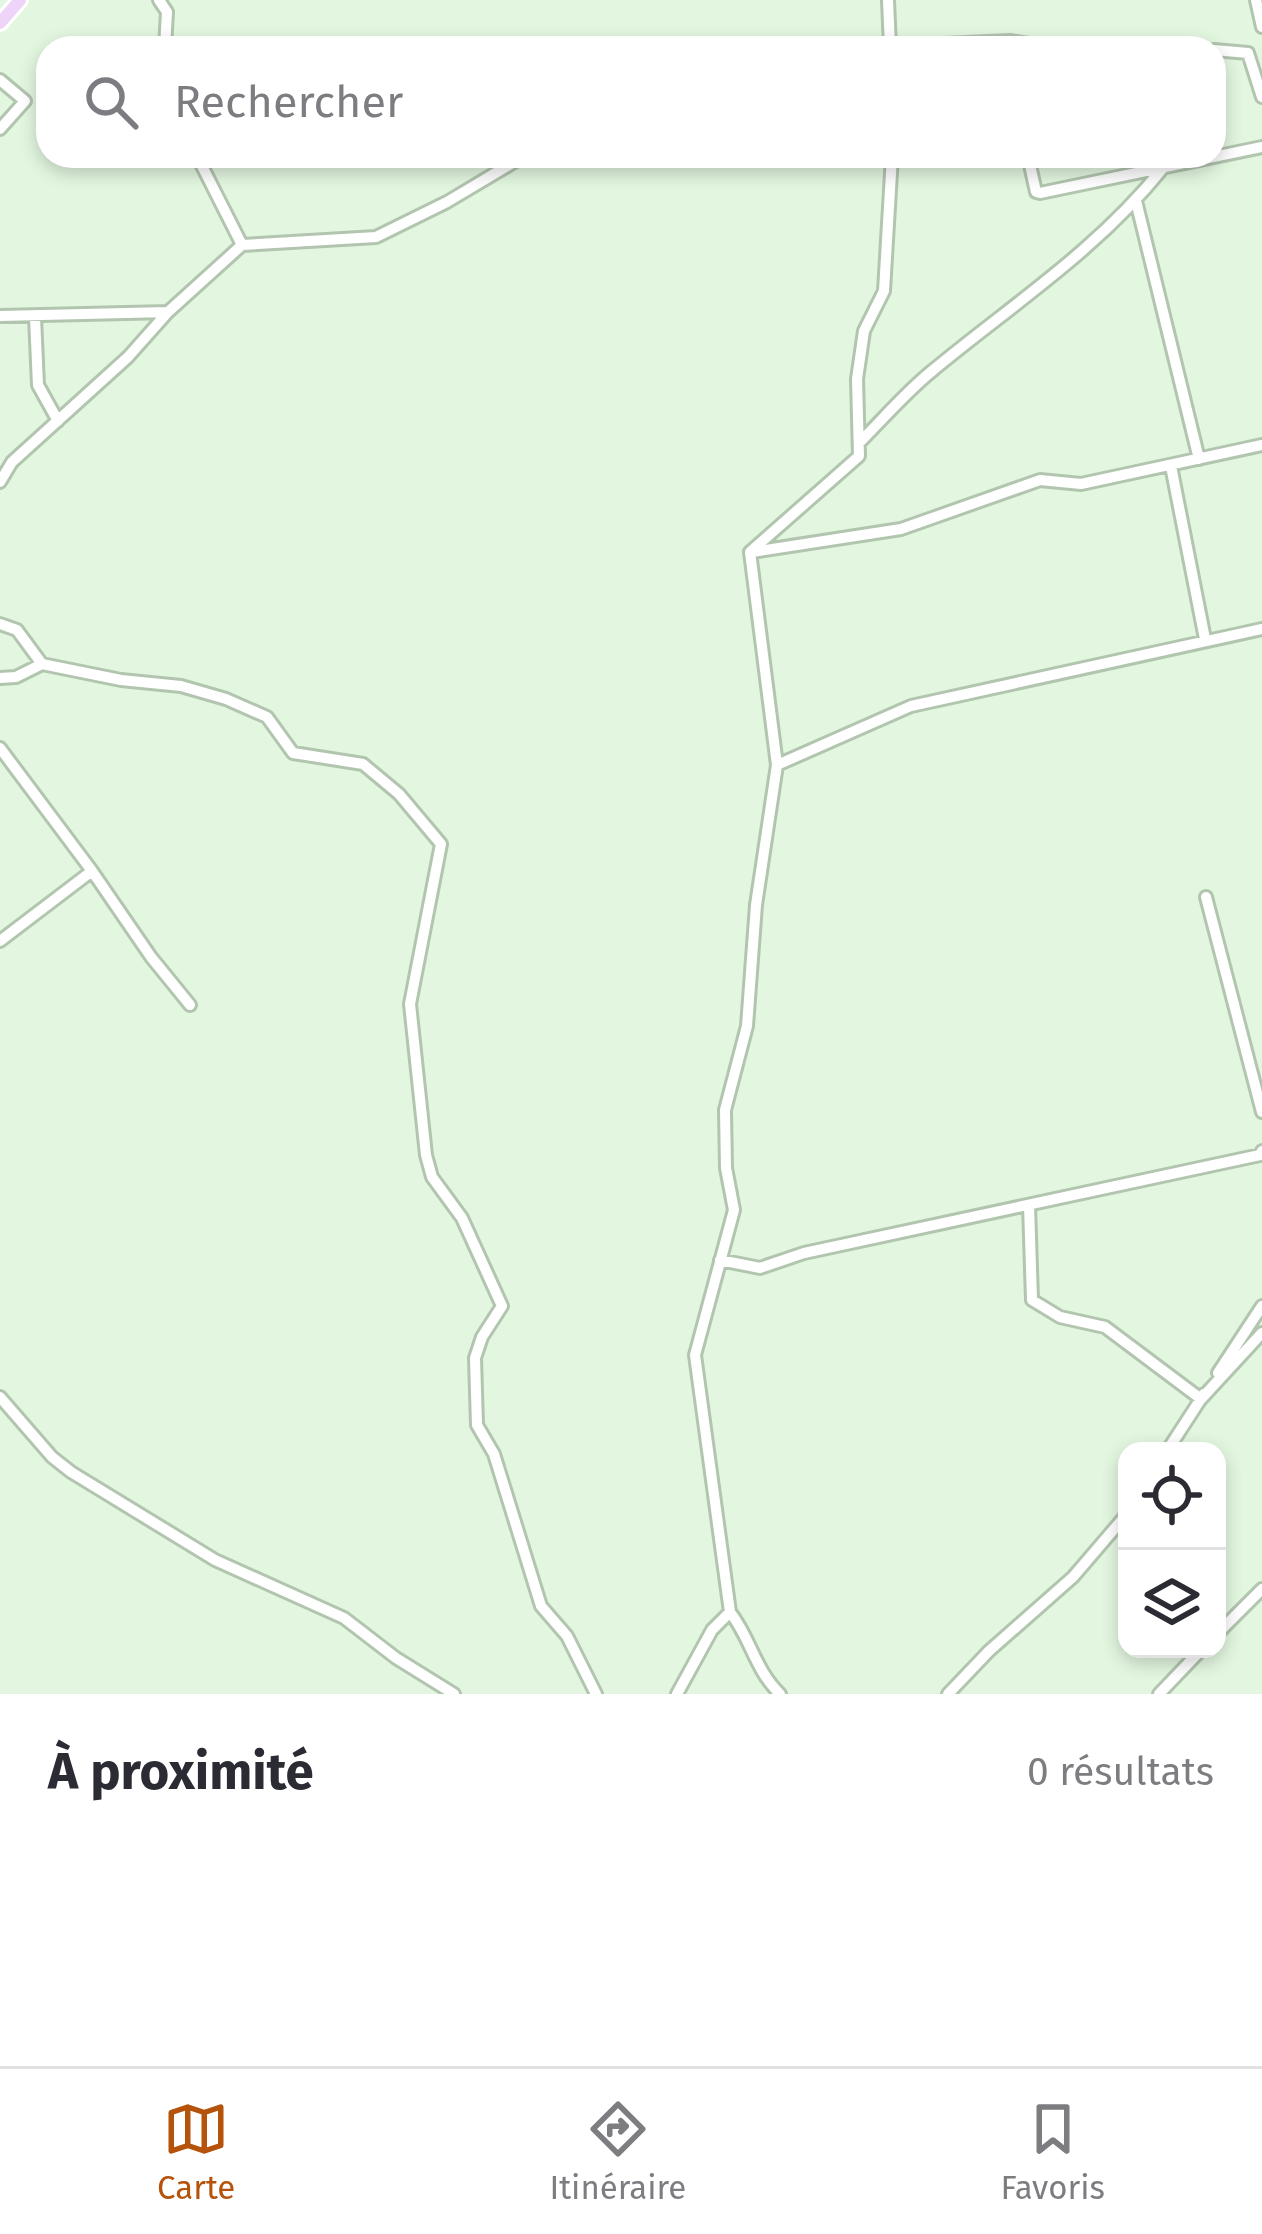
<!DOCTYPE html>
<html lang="fr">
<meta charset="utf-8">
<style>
:root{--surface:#fff;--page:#f2f2f3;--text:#2b2b33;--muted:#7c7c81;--line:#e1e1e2;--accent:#b45309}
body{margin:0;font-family:"Fira Sans",sans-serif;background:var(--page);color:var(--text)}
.controls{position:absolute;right:36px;bottom:36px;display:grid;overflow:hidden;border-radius:24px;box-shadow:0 6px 18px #0003}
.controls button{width:108px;height:108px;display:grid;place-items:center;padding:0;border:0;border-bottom:3px solid var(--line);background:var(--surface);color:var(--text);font:60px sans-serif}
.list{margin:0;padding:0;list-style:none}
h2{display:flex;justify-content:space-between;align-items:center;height:156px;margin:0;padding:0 48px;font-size:51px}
h2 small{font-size:39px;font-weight:400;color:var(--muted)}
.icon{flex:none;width:66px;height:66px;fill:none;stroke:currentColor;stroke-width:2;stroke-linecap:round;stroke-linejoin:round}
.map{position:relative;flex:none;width:1262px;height:1694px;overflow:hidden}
.search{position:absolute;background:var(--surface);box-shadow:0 6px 18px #0003;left:36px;right:36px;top:36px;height:132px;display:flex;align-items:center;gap:30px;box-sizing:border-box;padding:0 42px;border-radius:36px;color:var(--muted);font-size:45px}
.sheet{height:372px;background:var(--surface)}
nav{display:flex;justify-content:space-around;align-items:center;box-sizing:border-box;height:168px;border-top:3px solid var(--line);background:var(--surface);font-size:33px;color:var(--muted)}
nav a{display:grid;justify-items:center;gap:6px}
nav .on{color:var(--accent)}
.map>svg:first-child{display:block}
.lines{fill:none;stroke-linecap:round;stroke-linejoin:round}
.minor-casing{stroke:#b2c5af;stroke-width:16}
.major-casing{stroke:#fff;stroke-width:18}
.minor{stroke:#fff;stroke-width:10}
.major{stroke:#eed4f8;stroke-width:12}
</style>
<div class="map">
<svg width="1262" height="1694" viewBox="0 0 1262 1694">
<rect width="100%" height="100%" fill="#e3f7e0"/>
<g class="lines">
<defs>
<path id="minor" d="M159 0 167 12 165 48
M888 0 890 48
M1256 0 1262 27
M853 48 1010 41 1053 48
M1214 50 1248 53 1262 97
M0 80 25 101 0 129
M197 156 242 245
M1028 156 1036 192 1040 193 1262 147
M1136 201 1199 459
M0 316 168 312 242 245 376 237 447 202 524 156
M35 317 38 385 58 421
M859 443C883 419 906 392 932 371 1014 303 1095 252 1163 168L1161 156
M1171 466 1205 639
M0 482 12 462 128 357 168 312
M752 552 901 529 1040 480 1081 484 1262 445
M0 624 17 630 42 664 121 680 181 686 226 699 267 717 293 753 363 764 399 794 441 844 410 1004 426 1155 432 1177 462 1218 502 1306 482 1337 475 1358 477 1425 494 1454 541 1606 567 1636 596 1694
M0 678 16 677 42 664
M0 748 92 871 0 941
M777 765 911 706 1262 629
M92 871 151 957 190 1005
M1206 897 1262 1112
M1029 1205 1032 1300 1060 1317 1105 1327 1201 1399 1262 1333
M720 1260 760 1268 804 1253 1260 1155 1262 1151
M1218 1373 1262 1306
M0 1397 52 1457 71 1472 215 1560 344 1618 396 1658 454 1694
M1167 1451 1204 1394
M730 1612C751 1639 755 1670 780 1694
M1217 1634 1262 1589
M677 1694 712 1630 730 1612 695 1355 734 1210 726 1168 725 1110 747 1026 756 905 777 765 750 552 859 456 857 379 864 331 884 291 892 156
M948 1694 989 1651 1073 1577 1127 1514
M1159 1694 1202 1649"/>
<path id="major" d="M0 23 20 0"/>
</defs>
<!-- minor casing -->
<use href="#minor" class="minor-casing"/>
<!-- major casing -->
<use href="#major" class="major-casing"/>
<!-- minor -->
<use href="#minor" class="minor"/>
<!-- major -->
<use href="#major" class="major"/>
</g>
</svg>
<div class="controls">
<button><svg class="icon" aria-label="locate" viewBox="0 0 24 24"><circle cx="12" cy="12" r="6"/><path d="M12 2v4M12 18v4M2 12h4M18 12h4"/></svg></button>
<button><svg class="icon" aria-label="layers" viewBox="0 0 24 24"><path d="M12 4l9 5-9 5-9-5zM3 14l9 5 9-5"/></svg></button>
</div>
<div class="search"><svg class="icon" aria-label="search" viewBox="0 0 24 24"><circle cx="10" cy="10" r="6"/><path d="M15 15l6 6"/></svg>Rechercher</div>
</div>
<section class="sheet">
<h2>À proximité<small>0 résultats</small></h2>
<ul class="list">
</ul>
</section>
<nav>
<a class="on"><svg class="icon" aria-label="map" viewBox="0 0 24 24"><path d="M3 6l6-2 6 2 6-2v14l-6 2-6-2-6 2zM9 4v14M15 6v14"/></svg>Carte</a>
<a><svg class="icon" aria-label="directions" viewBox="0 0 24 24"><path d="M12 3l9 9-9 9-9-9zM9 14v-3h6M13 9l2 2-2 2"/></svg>Itinéraire</a>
<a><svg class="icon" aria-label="saved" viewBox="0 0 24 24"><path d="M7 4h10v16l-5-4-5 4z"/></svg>Favoris</a>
</nav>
